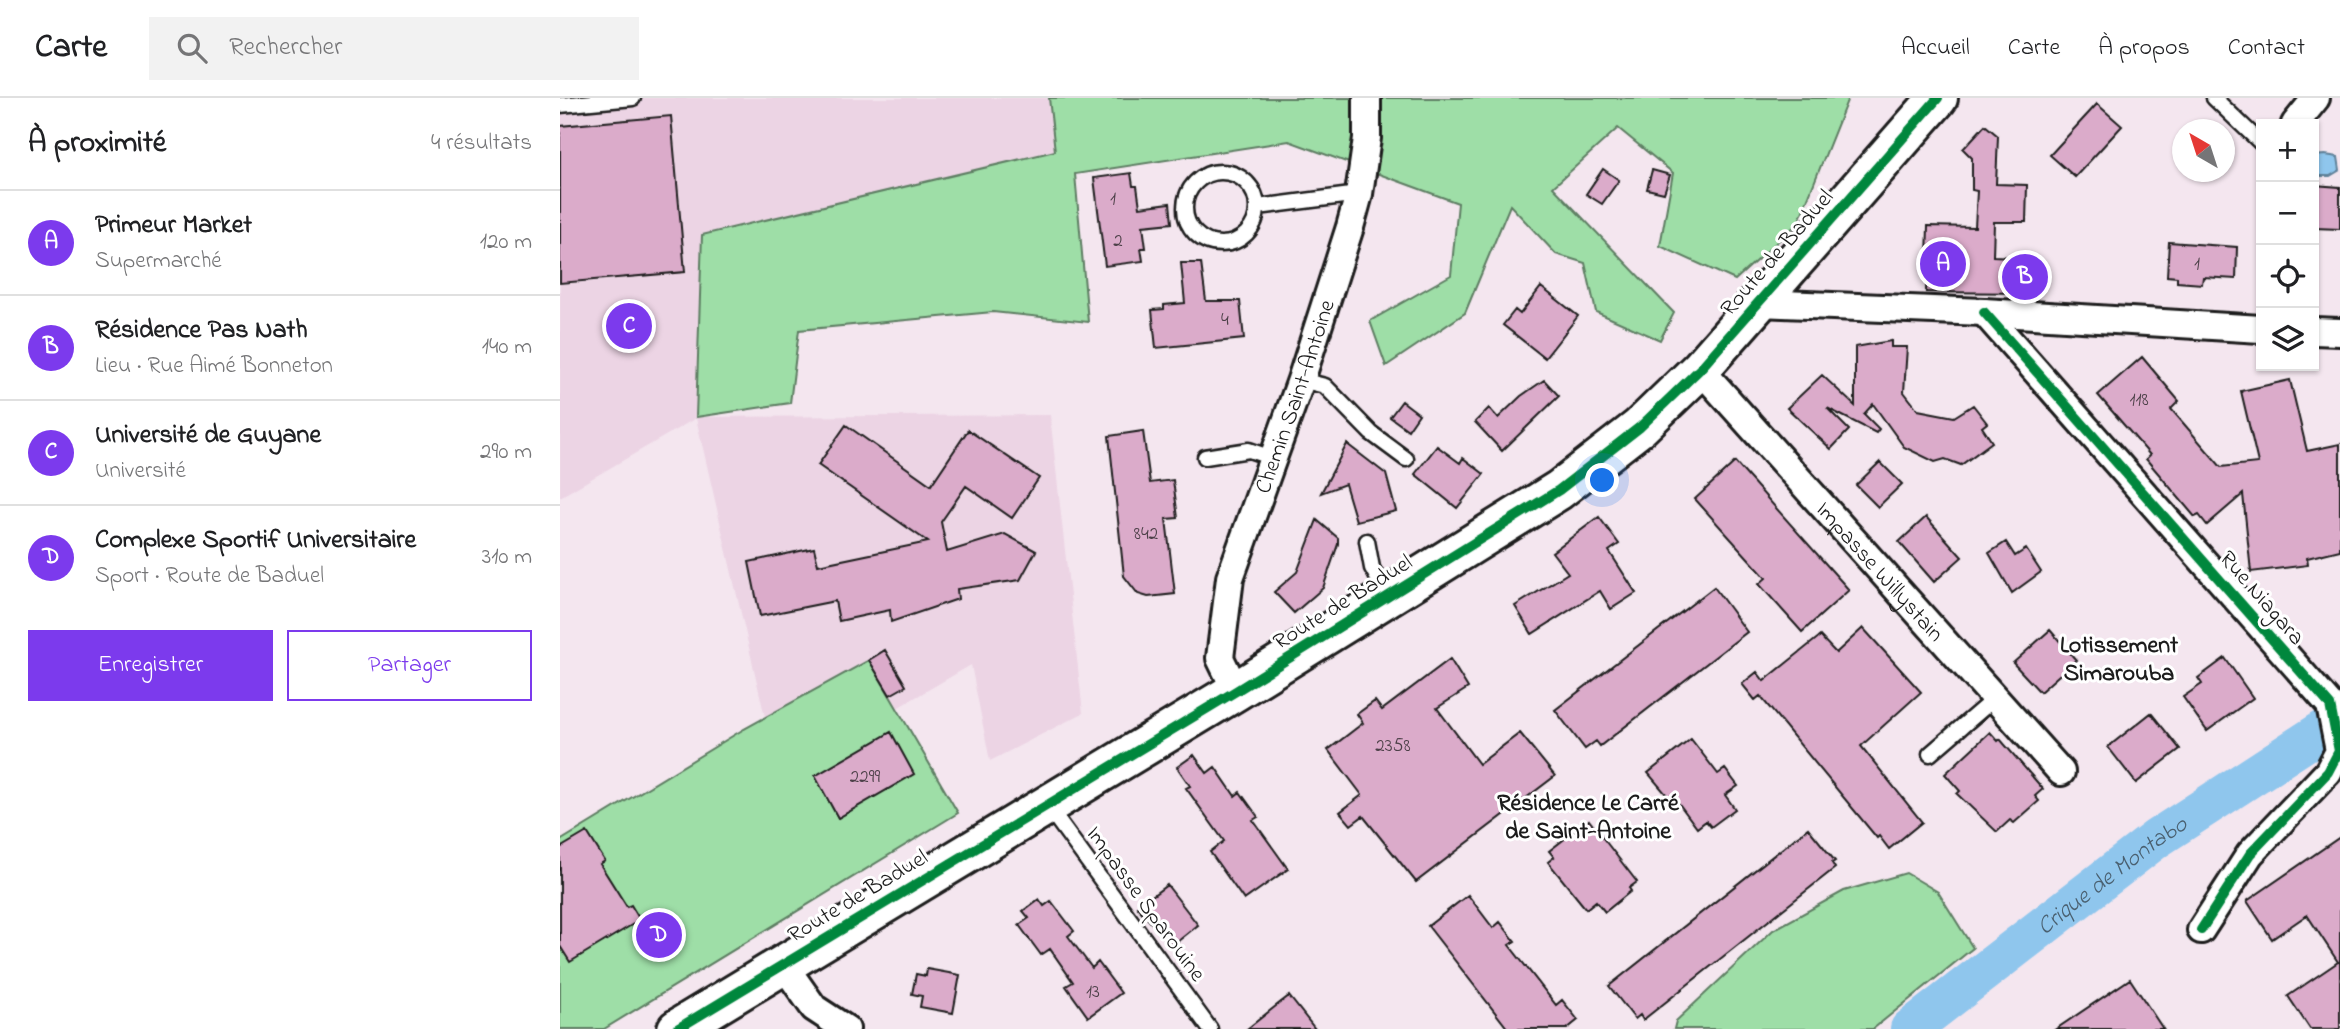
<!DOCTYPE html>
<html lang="fr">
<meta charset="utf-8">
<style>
:root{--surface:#fff;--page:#f2f2f2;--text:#202124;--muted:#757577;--line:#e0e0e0;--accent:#7c3aed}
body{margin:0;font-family:"Indie Flower",sans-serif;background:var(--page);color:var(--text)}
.controls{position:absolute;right:21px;top:21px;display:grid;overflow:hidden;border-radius:0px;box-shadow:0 2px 5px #0004}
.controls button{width:63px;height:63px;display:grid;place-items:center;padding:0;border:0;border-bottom:2px solid var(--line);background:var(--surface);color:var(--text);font:35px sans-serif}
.compass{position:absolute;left:1612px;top:21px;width:63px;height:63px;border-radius:50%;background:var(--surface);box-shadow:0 2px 5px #0004;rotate:321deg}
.you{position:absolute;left:1043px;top:383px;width:24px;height:24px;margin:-18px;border:5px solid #fff;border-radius:50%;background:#1a73e8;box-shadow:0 0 0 10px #1a73e833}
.badge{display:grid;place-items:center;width:46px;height:46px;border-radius:50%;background:var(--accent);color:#fff;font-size:23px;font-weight:700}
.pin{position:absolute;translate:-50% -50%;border:4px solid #fff;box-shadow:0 2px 7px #0006}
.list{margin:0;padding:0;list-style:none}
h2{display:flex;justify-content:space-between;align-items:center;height:91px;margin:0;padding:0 28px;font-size:30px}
h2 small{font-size:23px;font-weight:400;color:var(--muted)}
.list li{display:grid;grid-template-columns:46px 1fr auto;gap:21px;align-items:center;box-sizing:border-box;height:105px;padding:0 28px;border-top:2px solid var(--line)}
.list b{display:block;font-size:26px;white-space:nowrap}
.list p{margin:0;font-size:23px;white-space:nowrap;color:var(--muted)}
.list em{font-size:23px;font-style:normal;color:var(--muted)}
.actions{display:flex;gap:14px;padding:21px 28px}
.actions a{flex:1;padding:16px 0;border:2px solid var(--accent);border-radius:0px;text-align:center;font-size:24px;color:var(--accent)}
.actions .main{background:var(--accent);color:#fff}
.icon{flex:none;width:38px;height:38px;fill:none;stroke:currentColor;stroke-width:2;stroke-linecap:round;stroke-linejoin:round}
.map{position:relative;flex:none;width:1780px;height:931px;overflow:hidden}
header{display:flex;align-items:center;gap:42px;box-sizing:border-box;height:98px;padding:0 35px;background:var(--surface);border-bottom:2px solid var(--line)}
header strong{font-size:33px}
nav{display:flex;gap:38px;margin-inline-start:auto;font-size:24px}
.search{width:490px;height:63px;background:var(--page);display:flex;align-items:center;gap:18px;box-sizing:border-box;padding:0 24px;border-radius:0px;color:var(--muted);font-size:26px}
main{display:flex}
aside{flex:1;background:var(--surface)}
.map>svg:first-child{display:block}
.built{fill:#ecd4e4}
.green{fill:#9edea7;stroke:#5d7d62;stroke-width:2}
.water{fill:#8fc6ed;stroke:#618299;stroke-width:2}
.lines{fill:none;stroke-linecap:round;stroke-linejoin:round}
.river{stroke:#8fc6ed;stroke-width:40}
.building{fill:#dbabca;stroke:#1c1c1c;stroke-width:2}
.service-casing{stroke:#1c1c1c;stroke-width:19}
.minor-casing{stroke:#1c1c1c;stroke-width:32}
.secondary-casing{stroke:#1c1c1c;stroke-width:44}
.service{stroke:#fff;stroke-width:14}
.minor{stroke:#fff;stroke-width:26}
.secondary{stroke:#fff;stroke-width:38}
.cycleway-casing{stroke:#fff;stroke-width:15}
.cycleway{stroke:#00873e;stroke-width:10}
.labels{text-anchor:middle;stroke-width:6;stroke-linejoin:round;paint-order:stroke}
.number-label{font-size:19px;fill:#4c4048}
.street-label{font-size:23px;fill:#1c1c1c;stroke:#fff}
.neighbourhood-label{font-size:24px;font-weight:bold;fill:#1c1c1c;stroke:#fff}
.water-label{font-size:24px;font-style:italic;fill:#4a6070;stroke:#fff}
</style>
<header>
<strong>Carte</strong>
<div class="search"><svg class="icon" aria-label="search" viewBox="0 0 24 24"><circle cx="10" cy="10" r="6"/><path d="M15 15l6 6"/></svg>Rechercher</div>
<nav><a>Accueil</a><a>Carte</a><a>À propos</a><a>Contact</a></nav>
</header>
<main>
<aside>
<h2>À proximité<small>4 résultats</small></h2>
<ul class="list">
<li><span class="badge">A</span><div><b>Primeur Market</b><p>Supermarché</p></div><em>120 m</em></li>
<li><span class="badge">B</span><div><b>Résidence Pas Nath</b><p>Lieu · Rue Aimé Bonneton</p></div><em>140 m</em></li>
<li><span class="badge">C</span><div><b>Université de Guyane</b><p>Université</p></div><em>290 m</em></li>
<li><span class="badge">D</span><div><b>Complexe Sportif Universitaire</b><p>Sport · Route de Baduel</p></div><em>310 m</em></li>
</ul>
<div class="actions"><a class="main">Enregistrer</a><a>Partager</a></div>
</aside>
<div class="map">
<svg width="1780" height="931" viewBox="0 0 1780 931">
<rect width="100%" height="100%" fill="#f4e6ef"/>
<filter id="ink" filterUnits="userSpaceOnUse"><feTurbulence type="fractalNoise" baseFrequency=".0143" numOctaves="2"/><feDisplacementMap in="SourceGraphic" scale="14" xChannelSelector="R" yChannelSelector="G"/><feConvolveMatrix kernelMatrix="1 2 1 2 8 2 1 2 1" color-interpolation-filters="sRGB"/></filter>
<g filter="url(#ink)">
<!-- built -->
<path class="built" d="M0 0H489L496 52 142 137 136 319 490 317 523 615 430 663 411 567 337 610 308 562 205 619 136 320 0 399Z"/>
<!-- green -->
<path class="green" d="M489 0H1288L1238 125 1175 182 1100 148 1113 75 1058 30 993 89 1114 215 1100 242 1036 214 1025 165 996 156 950 107 905 215 826 268 810 223 891 177 898 105 729 43 515 76 528 224 433 214 239 232 230 305 136 319 142 137 495 53Z
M309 562 398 715 44 931H0V743L184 631Z
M1346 775 1378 794 1413 850 1313 931H1114L1116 923 1213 832 1284 793Z"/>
<!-- water -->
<path class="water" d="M1765 57 1778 59 1780 72 1770 78H1755L1754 58Z"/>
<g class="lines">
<!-- river -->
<path class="river" id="s1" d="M1350 931 1596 741 1762 633"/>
</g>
<!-- building -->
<path class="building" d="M1537 6 1562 28 1515 79 1490 57Z
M111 18 125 174 0 185V28Z
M1425 27 1438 38 1436 86 1467 87 1466 124H1434L1433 158 1474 160 1473 195 1366 194 1368 128 1415 129 1417 93 1412 92V60L1403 51Z
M1043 71 1059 82 1042 106 1026 96Z
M1092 72 1110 77 1104 95 1087 91Z
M571 75 573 88H577L580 109 610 105 612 125 583 128 586 150H581L583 163 545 168 534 80Z
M1754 87 1780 89V131L1754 130Z
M1609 144 1677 149 1676 181 1643 179 1642 186 1617 184V179L1607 178Z
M621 165H641L646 203H680L684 241 596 250 592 212 604 211V207L625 205Z
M981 189 1018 218 985 260 943 227 955 212 960 216Z
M1331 243V249H1347L1344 294 1358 312 1394 319 1413 307 1427 325 1422 329 1432 344 1401 367 1385 361 1375 364 1344 349 1313 306 1304 316 1319 331 1316 335 1267 310 1289 332 1271 351 1227 310 1262 277 1295 308V249Z
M1582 259 1619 303 1611 311 1661 369 1698 365 1681 293 1730 282 1747 353 1780 346V452L1747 460 1748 467 1691 474 1683 396 1647 427 1639 417 1635 419 1586 361 1590 357 1538 297Z
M984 282 999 298 942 353 915 324 929 310 938 320 961 298Z
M842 303 859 316 848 332 830 319Z
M286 327 371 387 408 332 479 380 452 420 406 388 381 424 387 454 445 436 476 453 460 482 397 491 398 501 331 524 330 512 279 523 275 503 200 518 189 464 254 450 258 467 368 444 258 367Z
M583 333 590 385 613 382 618 420 606 421 615 496 588 499 578 496 564 478 549 338Z
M787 346 826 376 836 413 796 423 785 386 761 395Z
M877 348 900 365 903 360 924 376 897 410 855 376Z
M1175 364 1289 492 1242 534 1199 486 1206 480 1135 401Z
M1320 364 1342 386 1318 409 1296 387Z
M1039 419 1059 446 1049 453 1076 495 1051 511 1040 493 972 536 955 508 1008 475 992 454Z
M1366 419 1402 459 1374 484 1339 444Z
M757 422 778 440V446L763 490 734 515 714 494 737 474Z
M1446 444 1455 458 1466 451 1481 474 1452 495 1429 455Z
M1154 489 1187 534 1040 648 1036 643 1025 651 995 612Z
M1303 530 1361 594 1301 648 1362 724 1329 751 1319 738 1317 740 1200 598 1195 602 1182 586 1197 574 1204 583 1260 538 1276 555Z
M1490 532 1516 562 1480 594 1453 565Z
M325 552 346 588 330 597 309 562Z
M1665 560 1693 600 1647 633 1623 599 1642 586 1638 580Z
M890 561 908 590 877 610 919 666 960 635 995 678 856 784 803 718 791 727 780 714 802 697 768 652 803 625 797 616 815 603 822 612Z
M1591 615 1620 651 1576 685 1548 649Z
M331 634 354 676 278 720 255 678Z
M1430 634 1438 643 1440 641 1483 691 1475 698 1479 703 1454 725 1450 722 1437 734 1397 696 1400 693 1385 676Z
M1131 641 1158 676 1165 671 1178 688 1165 697 1175 711 1151 729 1146 723 1137 730 1114 699 1111 702 1088 675Z
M634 657 647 675 655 669 675 698 680 694 698 719 693 722 728 771 684 802 650 754 664 743 626 690 630 688 617 669Z
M1029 722 1077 784 1069 790 1071 793 1045 814 1036 803 1026 811 988 764 994 759 989 753Z
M1248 730 1275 763 1272 765 1275 770 1083 922 1080 917 1075 921 1049 888Z
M27 734 45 763 40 766 67 809 71 807 80 822 10 864 0 848V750Z
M1780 739V931H1750L1728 898 1778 864 1747 817 1712 841 1687 803Z
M607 787 638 827 612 848 577 809Z
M908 797 933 830 940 824 955 843 949 847 996 907 1002 902 1018 922 1007 931H948L868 828Z
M479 801 484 808 491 803 514 833 508 838 532 870 538 864 561 895 528 919 506 888 513 884 490 851 481 857 459 827 469 820 463 813Z
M367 871 400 877 393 915 360 909 362 898 352 896 356 876 366 878Z
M1570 881 1603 931H1496Z
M729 898 755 931H687L721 904Z"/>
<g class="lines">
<defs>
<path id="service" d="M1654 0 1701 45
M0 7 73 0
M625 110a36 36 0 1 1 72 0a36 36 0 1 1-72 0Z
M698 109 799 96
M741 282 765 288 811 335 846 361
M645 359 689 352 712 360
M807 443 812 470 827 497
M1370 656 1435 600
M488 709 650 931"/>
<g id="minor">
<path d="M1735 26 1756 0"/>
<path d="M1200 205 1424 214 1701 231"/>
<path d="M1424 214 1770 607 1779 653 1768 674 1690 756 1641 832"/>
<path d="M1754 233 1780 234"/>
<path id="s2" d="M1140 271 1501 674"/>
<path id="s3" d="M676 593 660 560 670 480 741 282 790 129 799 96 807 40V0"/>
<path d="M223 866 254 910 286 931"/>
</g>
<path id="secondary" d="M117 931 676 593 999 392 1080 329 1140 271 1378 0"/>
</defs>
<!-- service casing -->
<use href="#service" class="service-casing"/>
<!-- minor casing -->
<use href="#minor" class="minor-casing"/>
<!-- secondary casing -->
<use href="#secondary" class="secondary-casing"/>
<!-- service -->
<use href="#service" class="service"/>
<!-- minor -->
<use href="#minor" class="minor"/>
<!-- secondary -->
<use href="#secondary" class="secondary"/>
<defs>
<path id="cycleway" d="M1424 214 1770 607 1779 653 1768 674 1690 756 1641 832
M117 931 676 593 999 392 1080 329 1140 271 1378 0"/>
</defs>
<!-- cycleway casing -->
<use href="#cycleway" class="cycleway-casing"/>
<!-- cycleway -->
<use href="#cycleway" class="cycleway"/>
</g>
</g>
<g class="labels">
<!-- number labels -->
<g class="number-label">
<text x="553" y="106">1</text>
<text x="558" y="148">2</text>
<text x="1637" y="171">1</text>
<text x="665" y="227">4</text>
<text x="1579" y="307">118</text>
<text x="586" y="441">842</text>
<text x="833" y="653">2358</text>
<text x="305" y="684">2299</text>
<text x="533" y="899">13</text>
</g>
<!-- street labels -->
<g class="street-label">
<text transform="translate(1216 154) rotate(-49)" y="8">Route de Baduel</text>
<text dy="8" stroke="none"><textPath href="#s3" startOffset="310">Chemin Saint-Antoine</textPath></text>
<text dy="8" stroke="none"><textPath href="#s2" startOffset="271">Impasse Willystain</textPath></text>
<text transform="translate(1703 499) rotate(49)" y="8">Rue Niagara</text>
<text transform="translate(782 503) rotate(-32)" y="8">Route de Baduel</text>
<text transform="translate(297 797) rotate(-31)" y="8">Route de Baduel</text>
<text transform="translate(587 805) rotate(54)" y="8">Impasse Sparouine</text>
</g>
<!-- neighbourhood labels -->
<g class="neighbourhood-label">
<text x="1559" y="554">Lotissement<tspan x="1559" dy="28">Simarouba</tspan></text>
<text x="1028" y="712">Résidence Le Carré<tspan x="1028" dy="28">de Saint-Antoine</tspan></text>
</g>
<!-- water labels -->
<g class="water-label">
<text dy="8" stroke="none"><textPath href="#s1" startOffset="254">Crique de Montabo</textPath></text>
</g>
</g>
</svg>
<div class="controls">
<button>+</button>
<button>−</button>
<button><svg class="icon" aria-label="locate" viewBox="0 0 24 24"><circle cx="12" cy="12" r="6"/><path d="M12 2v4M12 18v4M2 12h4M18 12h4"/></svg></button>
<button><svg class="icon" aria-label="layers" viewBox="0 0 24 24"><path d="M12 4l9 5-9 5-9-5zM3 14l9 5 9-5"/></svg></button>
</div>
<svg class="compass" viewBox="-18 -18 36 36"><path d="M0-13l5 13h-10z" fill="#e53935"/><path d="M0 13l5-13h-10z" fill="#757577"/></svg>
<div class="you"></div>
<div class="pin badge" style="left:1383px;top:166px">A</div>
<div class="pin badge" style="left:1465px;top:179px">B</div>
<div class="pin badge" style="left:69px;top:228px">C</div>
<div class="pin badge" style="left:99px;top:837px">D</div>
</div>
</main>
